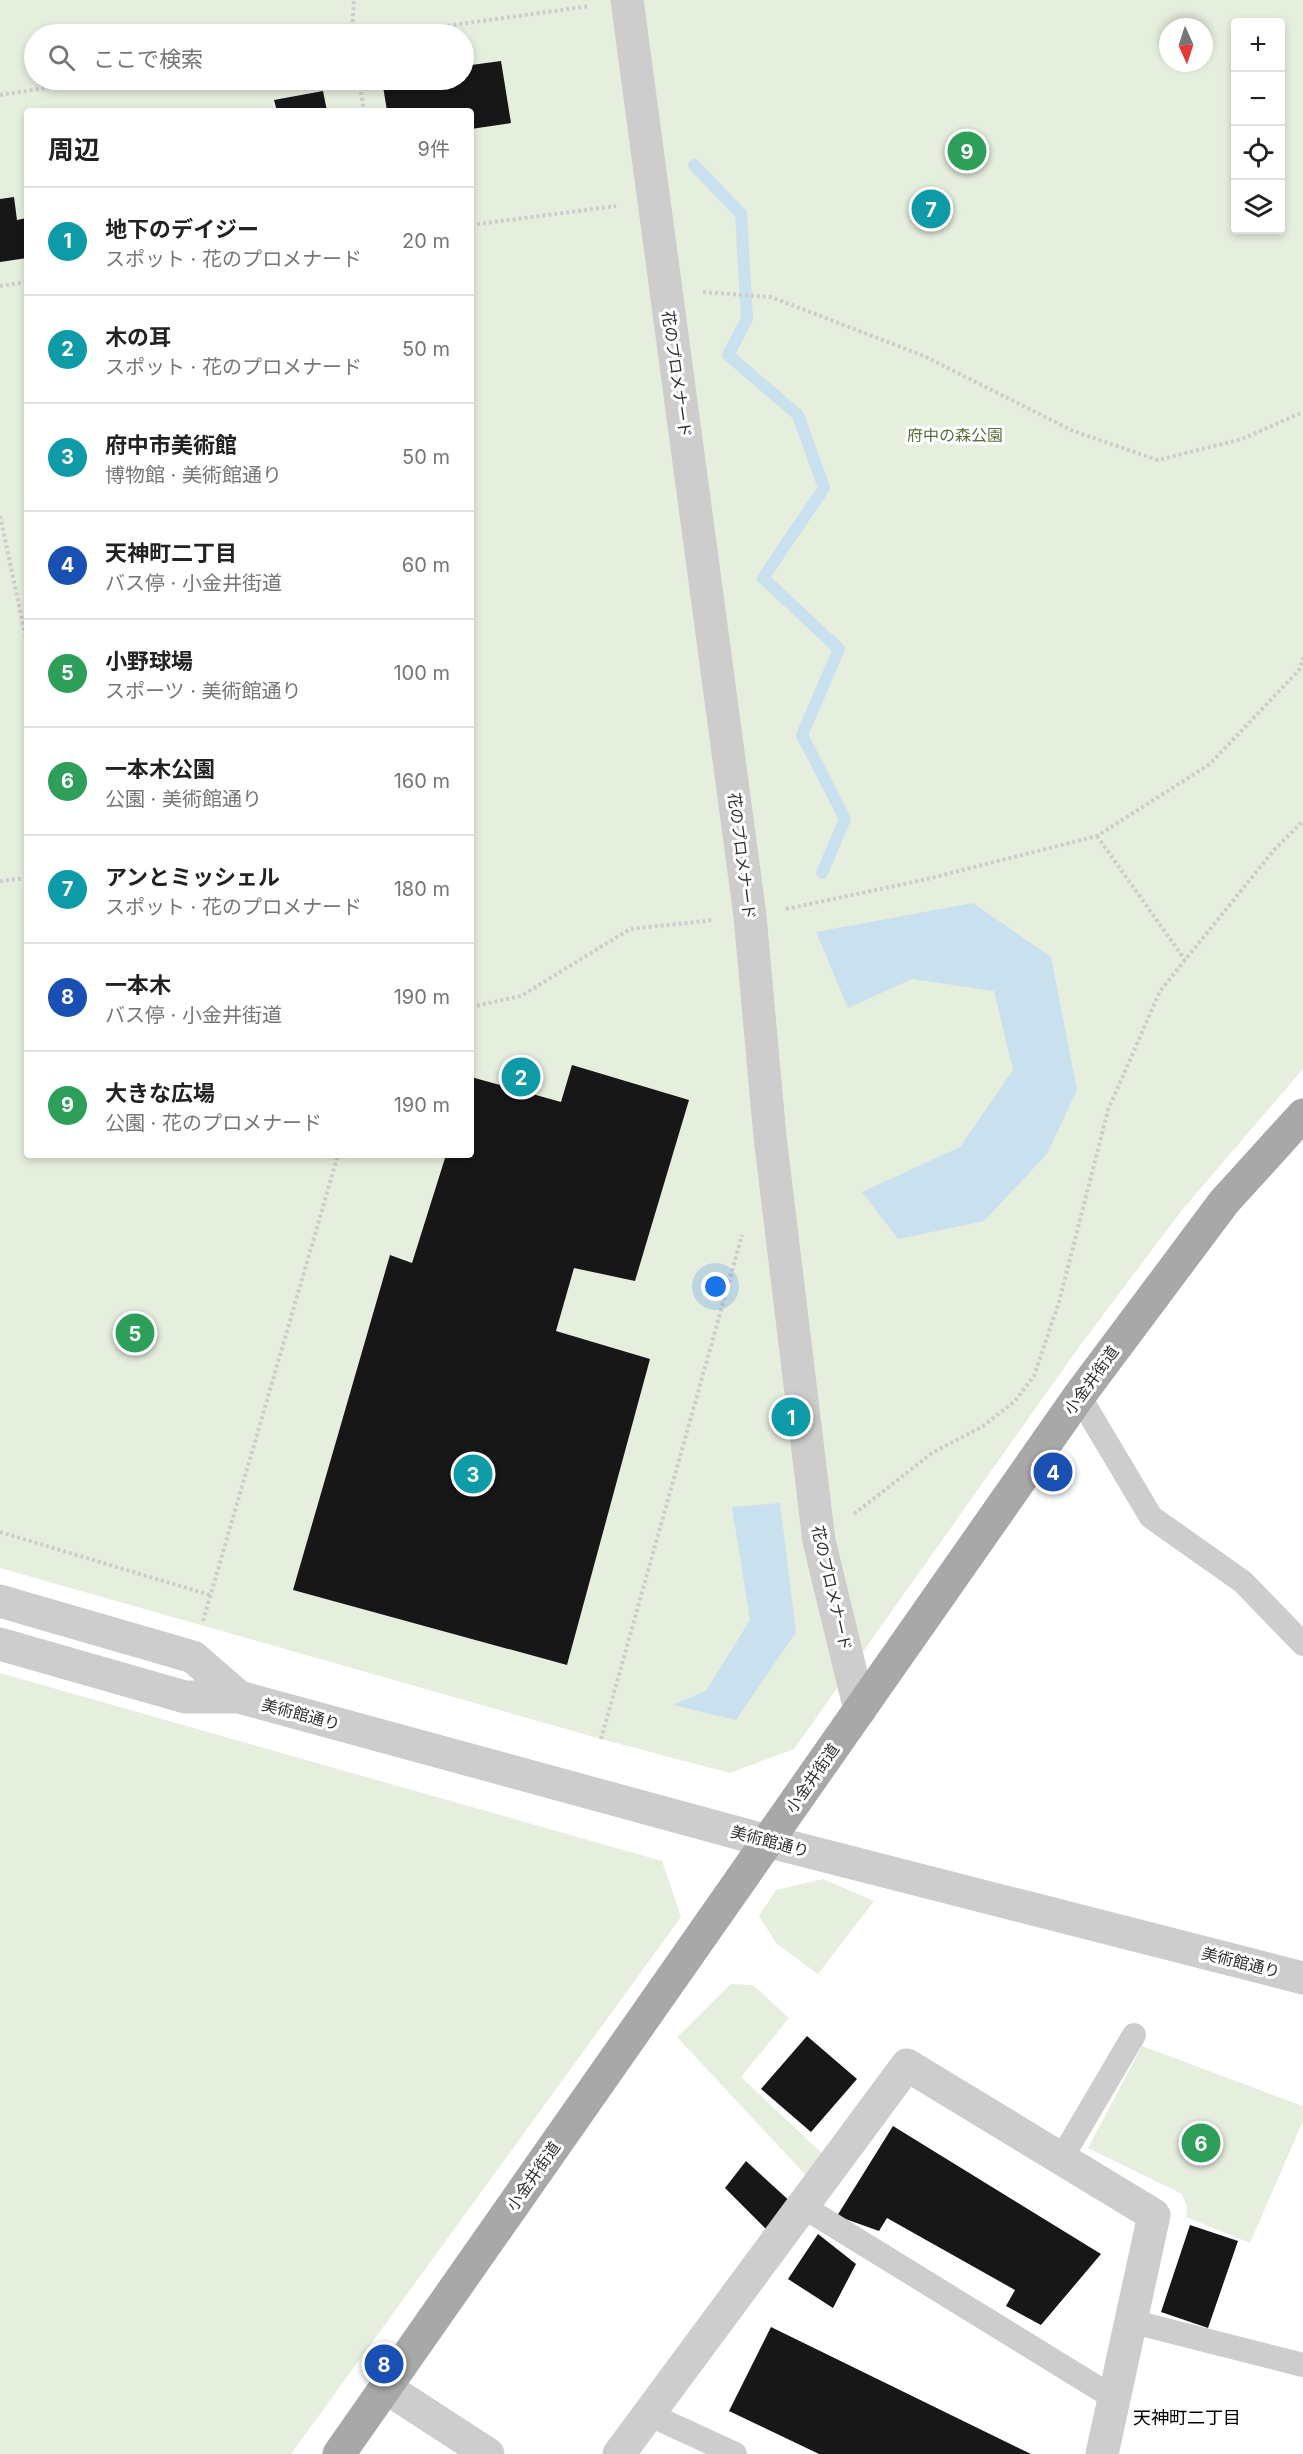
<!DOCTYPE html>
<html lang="ja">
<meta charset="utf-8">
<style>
:root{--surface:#fff;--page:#f6f6f6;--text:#222;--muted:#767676;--line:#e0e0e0;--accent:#111827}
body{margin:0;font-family:Inter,"Noto Sans JP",sans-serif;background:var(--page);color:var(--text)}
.controls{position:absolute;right:18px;top:18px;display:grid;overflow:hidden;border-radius:6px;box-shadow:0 3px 9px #0003}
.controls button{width:54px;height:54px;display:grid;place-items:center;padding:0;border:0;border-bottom:2px solid var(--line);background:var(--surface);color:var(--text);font:30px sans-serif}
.compass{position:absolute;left:1159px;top:18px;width:54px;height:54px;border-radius:50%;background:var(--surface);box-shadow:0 3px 9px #0003;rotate:177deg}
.you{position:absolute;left:716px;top:1287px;width:21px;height:21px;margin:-15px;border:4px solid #fff;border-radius:50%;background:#1a73e8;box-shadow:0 0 0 9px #1a73e833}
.badge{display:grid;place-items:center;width:39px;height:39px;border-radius:50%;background:var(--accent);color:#fff;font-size:20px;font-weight:700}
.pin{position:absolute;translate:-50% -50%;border:3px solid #fff;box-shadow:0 2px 6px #0006}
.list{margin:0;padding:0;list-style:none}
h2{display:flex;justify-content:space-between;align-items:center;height:78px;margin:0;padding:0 24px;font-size:26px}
h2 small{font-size:20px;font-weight:400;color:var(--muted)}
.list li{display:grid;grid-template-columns:39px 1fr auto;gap:18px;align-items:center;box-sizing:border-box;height:108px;padding:0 24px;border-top:2px solid var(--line)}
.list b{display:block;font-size:22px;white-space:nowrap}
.list p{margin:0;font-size:20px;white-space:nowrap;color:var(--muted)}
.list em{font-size:20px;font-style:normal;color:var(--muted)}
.icon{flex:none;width:33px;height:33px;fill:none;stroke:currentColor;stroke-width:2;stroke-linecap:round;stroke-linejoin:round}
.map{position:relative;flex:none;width:1303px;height:2454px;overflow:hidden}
.search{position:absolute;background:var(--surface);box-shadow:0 3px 9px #0003;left:24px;top:24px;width:450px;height:66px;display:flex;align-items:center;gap:15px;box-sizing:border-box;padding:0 21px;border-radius:33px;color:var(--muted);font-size:22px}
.panel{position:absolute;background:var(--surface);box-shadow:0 3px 9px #0003;left:24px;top:108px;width:450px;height:1050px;border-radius:6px}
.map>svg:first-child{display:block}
.green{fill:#e6eede;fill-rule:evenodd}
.water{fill:#c9e0ef}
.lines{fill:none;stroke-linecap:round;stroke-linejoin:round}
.stream{stroke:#c9e0ef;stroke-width:12}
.building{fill:#171717}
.path{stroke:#cdcdcd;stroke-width:4;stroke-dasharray:3 3;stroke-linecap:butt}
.service{stroke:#cdcdcd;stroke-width:24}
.pedestrian{stroke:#cdcdcd;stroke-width:33}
.minor{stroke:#cdcdcd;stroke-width:33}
.tertiary{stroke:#cdcdcd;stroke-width:33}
.primary{stroke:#a8a8a8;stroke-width:33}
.labels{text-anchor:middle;stroke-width:6;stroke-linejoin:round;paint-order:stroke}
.street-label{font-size:16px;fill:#303030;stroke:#fff}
.park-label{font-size:16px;fill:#536f3a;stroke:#fff}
.neighbourhood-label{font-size:18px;fill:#000;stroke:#fff}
</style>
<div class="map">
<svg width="1303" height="2454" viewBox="0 0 1303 2454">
<rect width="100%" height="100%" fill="#fff"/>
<!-- green -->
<path class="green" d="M0 0H1303V1069L1182 1210 1079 1347 794 1749 730 1773 601 1739 0 1568ZM1236 22H1280V230H1236ZM1168 27H1204V63H1168ZM34 34H464V80H34ZM27 111H471V1155H27Z
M0 1673 662 1861 681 1917 291 2454H0Z
M823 1879 874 1901 818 1974 777 1944 759 1916 776 1890Z
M731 1984 753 1985 789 2018 741 2077 828 2159 812 2182 677 2037Z
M1142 2046 1303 2106V2121L1250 2243 1186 2217 1187 2206 1182 2194 1088 2148Z"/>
<!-- water -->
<path class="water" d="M973 903 1051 957 1077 1090 1047 1154 984 1221 898 1239 862 1192 960 1147 1013 1070 994 991 912 979 848 1008 816 932Z
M780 1503 796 1632 736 1720 673 1705 706 1691 750 1620 732 1507Z"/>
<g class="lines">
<!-- stream -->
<path class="stream" d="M694 165 741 214 747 319 728 355 798 415 824 488 763 578 839 649 802 735 845 819 822 873"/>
</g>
<!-- building -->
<path class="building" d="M501 61 511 123 471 129V111H387L382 80H464V66Z
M323 91 327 111H277L274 100Z
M14 197 17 220 27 218V258L0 262V199Z
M572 1065 689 1100 635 1281 574 1268 556 1331 650 1359 567 1665 293 1590 390 1255 412 1263 446 1155H471V1077L561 1102Z
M807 2036 857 2079 811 2132 761 2089Z
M893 2126 1101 2254 1041 2325 1006 2306 1015 2290 887 2218 879 2231 837 2216Z
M746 2161 793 2204 767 2230 725 2188Z
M1190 2225 1238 2241 1208 2328 1161 2312Z
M818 2234 856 2264 833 2308 788 2279Z
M771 2327 1031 2454H819L729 2411Z"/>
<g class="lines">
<!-- path -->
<path class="path" d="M352 34 354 0
M388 34 590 6
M359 80 364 111
M0 95 97 80
M471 225 616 206
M0 286 27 282
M703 292 771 297 924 356 1073 431 1158 460 1242 439 1303 412
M0 516 27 643
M1097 836 1185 960
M0 881 27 878
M786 909 923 880 1097 836 1210 764 1299 670 1303 658
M471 1007 521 996 630 929 714 920
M854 1514 932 1453 983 1426 1014 1402 1034 1376 1059 1302 1108 1110 1160 991 1274 850 1303 821
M0 1532 210 1595
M203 1621 338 1155
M601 1739 742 1235"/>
<!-- service -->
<path class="service" d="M1079 1396 1151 1517 1243 1582 1303 1644
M1061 2159 1134 2035
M802 2206 1114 2398
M1130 2321 1303 2365
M648 2414 735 2454"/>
<!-- pedestrian -->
<path class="pedestrian" d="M627 0 750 916 770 1137 819 1541 860 1710"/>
<!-- minor -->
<path class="minor" d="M385 2387 488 2454
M619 2454 907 2065 1154 2215 1102 2454"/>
<!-- tertiary -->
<path class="tertiary" d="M0 1601 193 1657 239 1697
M0 1644 185 1697H239L767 1841 1303 1978"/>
<!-- primary -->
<path class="primary" d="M339 2454 1079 1396 1224 1202 1303 1115"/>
</g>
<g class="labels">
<!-- street labels -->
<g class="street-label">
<text transform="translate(677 374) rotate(82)" y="6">花のプロメナード</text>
<text transform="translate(742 856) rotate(83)" y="6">花のプロメナード</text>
<text transform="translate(1091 1380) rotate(-54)" y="6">小金井街道</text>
<text transform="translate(832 1588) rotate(77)" y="6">花のプロメナード</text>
<text transform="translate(301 1714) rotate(15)" y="6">美術館通り</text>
<text transform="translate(812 1778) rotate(-55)" y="6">小金井街道</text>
<text transform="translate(770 1841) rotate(15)" y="6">美術館通り</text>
<text transform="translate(1241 1962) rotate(14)" y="6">美術館通り</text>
<text transform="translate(533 2176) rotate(-55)" y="6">小金井街道</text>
</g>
<!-- park labels -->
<g class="park-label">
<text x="955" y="441">府中の森公園</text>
</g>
<!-- neighbourhood labels -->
<g class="neighbourhood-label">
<text x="1187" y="2424">天神町二丁目</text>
</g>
</g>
</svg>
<div class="controls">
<button>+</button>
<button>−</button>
<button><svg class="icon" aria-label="locate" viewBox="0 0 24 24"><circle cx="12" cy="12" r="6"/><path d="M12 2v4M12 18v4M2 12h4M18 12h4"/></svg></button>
<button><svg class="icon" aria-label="layers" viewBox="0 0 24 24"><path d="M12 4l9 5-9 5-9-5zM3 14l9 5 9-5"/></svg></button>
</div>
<svg class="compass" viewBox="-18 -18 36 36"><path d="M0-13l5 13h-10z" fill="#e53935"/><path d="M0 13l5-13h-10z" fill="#767676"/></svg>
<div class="you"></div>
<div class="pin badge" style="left:791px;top:1417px;background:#0f9aa8">1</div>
<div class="pin badge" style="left:521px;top:1077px;background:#0f9aa8">2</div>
<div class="pin badge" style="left:473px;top:1474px;background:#0f9aa8">3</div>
<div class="pin badge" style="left:1053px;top:1472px;background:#1a4fb4">4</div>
<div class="pin badge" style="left:135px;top:1333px;background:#2e9e5b">5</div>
<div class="pin badge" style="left:1201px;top:2143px;background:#2e9e5b">6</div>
<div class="pin badge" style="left:931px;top:209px;background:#0f9aa8">7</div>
<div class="pin badge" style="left:384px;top:2364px;background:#1a4fb4">8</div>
<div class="pin badge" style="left:967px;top:151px;background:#2e9e5b">9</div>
<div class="search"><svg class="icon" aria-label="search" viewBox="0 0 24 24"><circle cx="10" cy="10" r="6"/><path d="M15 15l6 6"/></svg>ここで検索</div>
<section class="panel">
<h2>周辺<small>9件</small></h2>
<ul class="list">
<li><span class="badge" style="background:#0f9aa8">1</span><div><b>地下のデイジー</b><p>スポット · 花のプロメナード</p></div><em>20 m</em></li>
<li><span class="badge" style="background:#0f9aa8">2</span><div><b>木の耳</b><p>スポット · 花のプロメナード</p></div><em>50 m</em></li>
<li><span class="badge" style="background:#0f9aa8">3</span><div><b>府中市美術館</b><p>博物館 · 美術館通り</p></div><em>50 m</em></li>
<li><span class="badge" style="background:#1a4fb4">4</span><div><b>天神町二丁目</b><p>バス停 · 小金井街道</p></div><em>60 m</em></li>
<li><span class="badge" style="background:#2e9e5b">5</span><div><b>小野球場</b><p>スポーツ · 美術館通り</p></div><em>100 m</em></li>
<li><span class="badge" style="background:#2e9e5b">6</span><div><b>一本木公園</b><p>公園 · 美術館通り</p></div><em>160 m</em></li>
<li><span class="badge" style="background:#0f9aa8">7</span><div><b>アンとミッシェル</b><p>スポット · 花のプロメナード</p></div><em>180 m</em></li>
<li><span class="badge" style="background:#1a4fb4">8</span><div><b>一本木</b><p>バス停 · 小金井街道</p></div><em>190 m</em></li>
<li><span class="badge" style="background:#2e9e5b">9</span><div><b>大きな広場</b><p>公園 · 花のプロメナード</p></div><em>190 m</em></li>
</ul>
</section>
</div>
